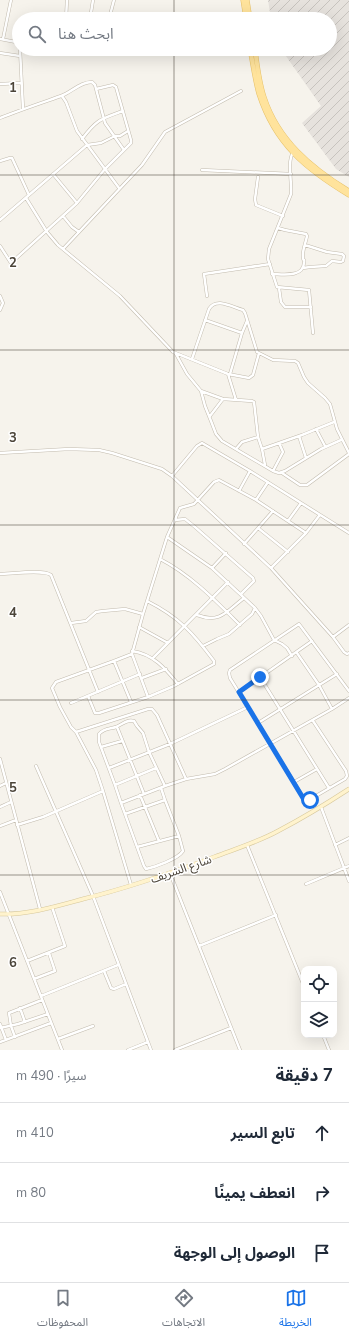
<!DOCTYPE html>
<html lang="ar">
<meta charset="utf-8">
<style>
:root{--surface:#fff;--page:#f2f2f3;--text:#1f2937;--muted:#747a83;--line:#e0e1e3;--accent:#1a73e8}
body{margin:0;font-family:"Nunito Sans","Noto Sans Arabic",sans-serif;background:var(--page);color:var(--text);direction:rtl}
.controls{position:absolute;right:12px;bottom:12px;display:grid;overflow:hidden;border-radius:8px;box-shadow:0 4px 16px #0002}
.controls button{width:36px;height:36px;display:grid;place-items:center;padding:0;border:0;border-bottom:1px solid var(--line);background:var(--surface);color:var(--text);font:20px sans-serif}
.stop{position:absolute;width:12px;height:12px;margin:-9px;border:3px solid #1a73e8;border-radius:50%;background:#fff}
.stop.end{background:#1a73e8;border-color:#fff;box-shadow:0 1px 4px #0008}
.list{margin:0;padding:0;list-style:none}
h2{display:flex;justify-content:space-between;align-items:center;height:52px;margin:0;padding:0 16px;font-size:17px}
h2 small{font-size:13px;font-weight:400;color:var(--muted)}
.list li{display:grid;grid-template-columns:26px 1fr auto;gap:12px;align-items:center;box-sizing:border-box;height:60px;padding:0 16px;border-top:1px solid var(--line)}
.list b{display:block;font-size:15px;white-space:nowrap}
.list em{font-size:13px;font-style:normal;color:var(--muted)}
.icon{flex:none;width:22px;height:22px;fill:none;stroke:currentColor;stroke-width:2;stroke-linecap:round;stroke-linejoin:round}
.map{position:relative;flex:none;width:349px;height:1050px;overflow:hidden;direction:ltr}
.search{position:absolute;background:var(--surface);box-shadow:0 4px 16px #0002;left:12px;right:12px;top:12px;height:44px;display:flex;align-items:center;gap:10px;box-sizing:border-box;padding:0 14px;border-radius:22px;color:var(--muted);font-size:15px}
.sheet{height:232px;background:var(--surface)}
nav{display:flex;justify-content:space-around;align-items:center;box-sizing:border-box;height:56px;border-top:1px solid var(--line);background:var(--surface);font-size:11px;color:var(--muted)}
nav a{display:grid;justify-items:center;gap:2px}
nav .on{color:var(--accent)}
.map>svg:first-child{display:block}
.industrial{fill:url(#industrial-furrows)}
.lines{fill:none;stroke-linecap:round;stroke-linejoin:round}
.street-casing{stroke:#c2bbae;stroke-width:3.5}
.secondary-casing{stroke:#d6c79b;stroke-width:4.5}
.primary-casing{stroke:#e6c16a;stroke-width:5}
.street{stroke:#fff;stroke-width:2.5}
.secondary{stroke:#fff3cd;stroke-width:3.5}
.primary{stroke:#ffe39c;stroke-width:4}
.route{stroke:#1a73e8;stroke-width:5}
.grid{fill:none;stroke:#4b4439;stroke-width:1;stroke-opacity:0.55}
.labels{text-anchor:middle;stroke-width:3;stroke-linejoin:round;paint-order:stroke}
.street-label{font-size:12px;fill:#4b4439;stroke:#fff}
.grid-label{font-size:13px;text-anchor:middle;font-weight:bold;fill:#4b4439;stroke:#fff;stroke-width:3;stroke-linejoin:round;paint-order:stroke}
</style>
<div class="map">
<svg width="349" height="1050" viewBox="0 0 349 1050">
<defs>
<pattern id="industrial-furrows" width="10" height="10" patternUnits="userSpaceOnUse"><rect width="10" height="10" fill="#e6e2dd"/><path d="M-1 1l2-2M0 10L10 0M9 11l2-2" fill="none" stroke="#c7c3be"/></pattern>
</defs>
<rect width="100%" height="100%" fill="#f6f3ec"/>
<!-- industrial -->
<path class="industrial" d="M268 0H349V177L336 169 302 123 321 106 281 49H330V19H271Z"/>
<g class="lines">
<defs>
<path id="street" d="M66 19 67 0
M90 19 93 0
M109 19 114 0
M0 39 16 42 19 46
M3 39 11 0
M20 49 23 109
M0 53 20 56
M0 84 21 83
M62 96 66 102 77 131 119 188
M0 118C20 110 41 103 61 96 72 92 80 82 92 82L95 85 105 123 124 150
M82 139C97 119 101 119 123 111
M293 152C287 163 292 181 291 194L269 249 268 259 277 287 309 290 313 333
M0 161 10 158H12L29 195
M202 170 291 174
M53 174 77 203
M258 177 255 199 256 205 283 216
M26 198 47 232 58 245 120 296 173 352 228 374 249 378 253 375 259 353 257 352 245 313 243 310C232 307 216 297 209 309L192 359
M63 216 72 227 79 232
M0 220 87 145 101 143 115 136H120L128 131
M0 246 11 263 77 203 105 169 131 143V140L116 87 113 85 96 89
M63 249 142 165 165 132 241 91
M303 268 310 267 326 266 332 261 341 262 343 261 344 256 342 254 327 252 305 245
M272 274C282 274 303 278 304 263 305 257 303 263 303 257 302 251 306 242 307 236L306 234 285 230 278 228
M279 288 281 302 285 307H311
M0 296 3 303 0 310
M207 296 204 274 270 264
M205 320 242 333
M259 353 273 360 295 361 298 363 304 377 308 383 325 398 330 404 337 429 349 453
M176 354 187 374 201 391 205 406 211 421 216 434 222 441 273 471 279 473 285 471 321 449 341 440
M228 374 236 400
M230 374 242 333 247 321
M201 391 223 399 252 401 254 402 258 437 262 449 265 465
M210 416 223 399
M316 429 325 446
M299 436 306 458
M236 449 242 442 258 437
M262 449 302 435 334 422
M0 453 69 449 99 450 112 453 162 469 172 476 271 568 306 533 319 516
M273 471 283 452 279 443
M282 473 300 485H307L349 454
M172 476 197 446 202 443 250 471 349 533
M239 491 250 471
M256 500 268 482
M175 520 185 519 195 527 253 578 254 581 241 594
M288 521 301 503
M258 528 288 552
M167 537 212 568 255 608 252 614 229 634 217 639 203 646
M244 544 273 511
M160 559C191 575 216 601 240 625
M212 568 226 553
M271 568 333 637 344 652 347 654 349 653
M0 574C11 574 43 569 51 575L98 692
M255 608 261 616 274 640 282 644 287 648 292 656
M197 615C220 624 227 611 244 598
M71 623 86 621 96 612 103 611 125 609 143 614
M139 627 168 643
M333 637 349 625
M132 651C153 654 165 668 178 684
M153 658 228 582
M114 661 131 702
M260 677 329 788
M142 678 166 669
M239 692 312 641
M88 696 95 713H99L148 697 174 686 214 664V661C193 633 179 617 147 601
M148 697 132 654 143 614 167 537 180 508 194 504 214 482 219 480 256 500 306 533
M71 703 140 674
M332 709 349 698
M313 721 346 771 347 776 345 779 309 800H305L303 797 230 678 229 673 230 670 299 624 349 691
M258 723 337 674
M117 727 144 794
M76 732 148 709H152L157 715 186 779
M101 747 122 741
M0 759 40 909
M36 766 93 896 151 1050
M109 768 170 744 248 707
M156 768 115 785 99 742V734C104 728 110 729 116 727 123 724 127 719 134 721L137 726 143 733 149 752 165 786 121 803 144 866 146 869C155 867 178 859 183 851L179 836 165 800
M294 782 317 769
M115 785 121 803
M0 786 6 783
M165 786 186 779 215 774 225 769 332 709 319 685 297 653
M140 795 159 841
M0 807 11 802
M321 807 349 881
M125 814 165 800 161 788
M17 825 43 817 103 791
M0 826 16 820
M247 845 304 986
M335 845 349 838
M137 847 179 836
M170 873 240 1050
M306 884 349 866
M131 885 103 791 96 770 76 732 71 727 60 707 52 688 56 682 114 661 132 654
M0 892 62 1050
M199 946 276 915
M27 961 65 946 52 907
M104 971 111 988 114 989 126 984
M34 979 55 971 49 953
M41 996 118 965
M20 1008 25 1022
M0 1024 6 1040
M0 1028 18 1024 48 1014
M323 1035 329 1050
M15 1037 11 1026 9 1013 42 1000
M58 1039 93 1026
M0 1042 51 1023
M128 1050 148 1042
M175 1050 231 1028"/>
<path id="secondary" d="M0 914C28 915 57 906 83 899 128 888 171 873 214 857 235 849 258 842 278 831 303 818 326 804 349 789"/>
<path id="primary" d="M243 0 246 19
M247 0 250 19
M250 49C253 64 255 80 259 94 275 144 306 169 349 195
M255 49C257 65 259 82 264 97 278 140 311 168 349 191"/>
</defs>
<!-- street casing -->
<use href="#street" class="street-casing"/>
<!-- secondary casing -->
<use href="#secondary" class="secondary-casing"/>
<!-- primary casing -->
<use href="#primary" class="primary-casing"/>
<!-- street -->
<use href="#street" class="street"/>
<!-- secondary -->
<use href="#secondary" class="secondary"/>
<!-- primary -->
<use href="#primary" class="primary"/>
</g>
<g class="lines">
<!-- route -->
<path class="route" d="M260 677 239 692 303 798 305 800H310"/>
</g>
<!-- grid -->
<path class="grid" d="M174 0V19M174 49V1050M0 175H349M0 350H349M0 525H349M0 700H349M0 875H349"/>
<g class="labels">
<!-- street labels -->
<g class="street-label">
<text transform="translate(181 869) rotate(-19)" y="4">شارع الشريف</text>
</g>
</g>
<g class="grid-label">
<text x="13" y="92">1</text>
<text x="13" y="267">2</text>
<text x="13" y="442">3</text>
<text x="13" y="617">4</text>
<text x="13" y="792">5</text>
<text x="13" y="967">6</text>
</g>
</svg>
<div class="controls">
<button><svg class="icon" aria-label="locate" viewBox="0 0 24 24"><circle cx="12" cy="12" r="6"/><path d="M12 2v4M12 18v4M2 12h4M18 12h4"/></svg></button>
<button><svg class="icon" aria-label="layers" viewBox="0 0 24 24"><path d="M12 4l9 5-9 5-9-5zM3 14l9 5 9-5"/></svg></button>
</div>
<div class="stop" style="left:310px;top:800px"></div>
<div class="stop end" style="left:260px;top:677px"></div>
<div class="search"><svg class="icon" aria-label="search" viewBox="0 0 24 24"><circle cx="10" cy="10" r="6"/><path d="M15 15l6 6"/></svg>ابحث هنا</div>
</div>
<section class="sheet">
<h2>7 دقيقة<small>سيرًا · 490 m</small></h2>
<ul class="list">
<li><svg class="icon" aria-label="ahead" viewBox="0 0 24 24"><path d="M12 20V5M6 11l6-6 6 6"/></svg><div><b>تابع السير</b></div><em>410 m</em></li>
<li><svg class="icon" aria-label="right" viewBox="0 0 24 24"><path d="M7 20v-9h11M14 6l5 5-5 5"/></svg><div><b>انعطف يمينًا</b></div><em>80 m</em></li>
<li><svg class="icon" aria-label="arrive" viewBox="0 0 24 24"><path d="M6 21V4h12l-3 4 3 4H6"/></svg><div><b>الوصول إلى الوجهة</b></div></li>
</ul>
</section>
<nav>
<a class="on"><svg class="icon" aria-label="map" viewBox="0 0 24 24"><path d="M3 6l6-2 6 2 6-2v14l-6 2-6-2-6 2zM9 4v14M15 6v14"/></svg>الخريطة</a>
<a><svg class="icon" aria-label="directions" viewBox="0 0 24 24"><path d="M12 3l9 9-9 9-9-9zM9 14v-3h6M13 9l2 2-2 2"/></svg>الاتجاهات</a>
<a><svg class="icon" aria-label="saved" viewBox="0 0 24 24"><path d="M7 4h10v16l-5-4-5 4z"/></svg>المحفوظات</a>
</nav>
